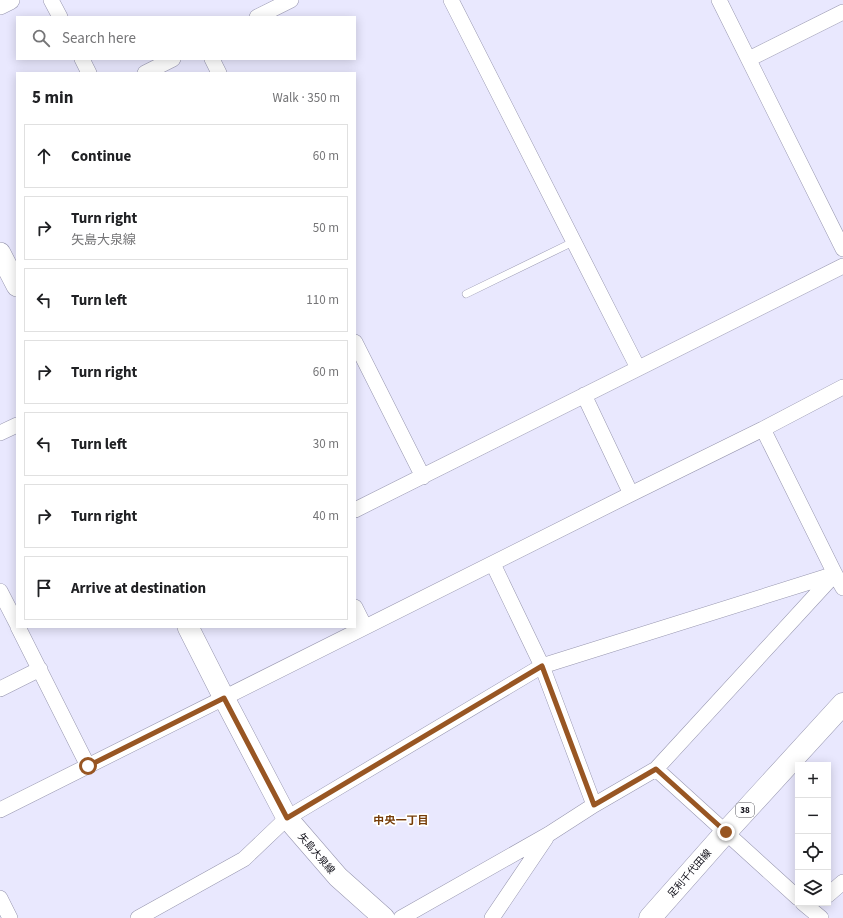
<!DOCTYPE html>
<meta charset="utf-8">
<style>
:root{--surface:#fff;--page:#f6f6f6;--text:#202124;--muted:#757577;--line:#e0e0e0}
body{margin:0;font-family:"Source Sans 3","Noto Sans JP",sans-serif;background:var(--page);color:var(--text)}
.controls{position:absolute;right:12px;bottom:12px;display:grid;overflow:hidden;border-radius:0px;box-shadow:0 2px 10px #0003}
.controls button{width:36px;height:36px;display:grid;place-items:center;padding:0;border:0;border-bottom:1px solid var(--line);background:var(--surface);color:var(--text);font:20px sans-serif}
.stop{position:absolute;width:12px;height:12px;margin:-9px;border:3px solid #985623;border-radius:50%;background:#fff}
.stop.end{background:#985623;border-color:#fff;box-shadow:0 1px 4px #0008}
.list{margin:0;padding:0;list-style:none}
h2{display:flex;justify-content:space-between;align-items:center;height:52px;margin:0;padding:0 16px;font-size:17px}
h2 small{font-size:13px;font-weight:400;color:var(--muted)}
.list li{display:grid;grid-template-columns:26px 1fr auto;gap:12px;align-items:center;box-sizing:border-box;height:64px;margin:0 8px 8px;padding:0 8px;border:1px solid var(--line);border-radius:0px}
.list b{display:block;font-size:15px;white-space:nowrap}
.list p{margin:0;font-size:13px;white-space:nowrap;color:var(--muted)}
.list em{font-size:13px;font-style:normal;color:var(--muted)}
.icon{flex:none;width:22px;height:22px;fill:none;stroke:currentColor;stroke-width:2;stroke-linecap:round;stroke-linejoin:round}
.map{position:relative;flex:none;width:843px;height:918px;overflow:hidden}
.search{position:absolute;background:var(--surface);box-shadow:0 2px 10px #0003;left:16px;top:16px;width:340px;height:44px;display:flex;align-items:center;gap:10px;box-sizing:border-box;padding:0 14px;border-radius:0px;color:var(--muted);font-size:15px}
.panel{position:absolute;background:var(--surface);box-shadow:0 2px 10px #0003;left:16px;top:72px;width:340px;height:556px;border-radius:0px}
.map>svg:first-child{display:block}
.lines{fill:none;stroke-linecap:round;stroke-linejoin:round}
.service-casing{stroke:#9796af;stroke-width:8}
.minor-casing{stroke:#9796af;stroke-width:16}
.tertiary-casing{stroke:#9796af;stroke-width:20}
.secondary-casing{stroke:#9796af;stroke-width:22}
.primary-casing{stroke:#9796af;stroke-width:23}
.service{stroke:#fff;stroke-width:7}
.minor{stroke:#fff;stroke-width:15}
.tertiary{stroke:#fff;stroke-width:19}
.secondary{stroke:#fff;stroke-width:21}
.primary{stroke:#fff;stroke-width:22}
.route{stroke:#985623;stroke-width:5}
.labels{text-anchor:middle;stroke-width:3.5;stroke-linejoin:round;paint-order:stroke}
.shield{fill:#fff;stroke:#56565c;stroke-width:1}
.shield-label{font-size:9px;font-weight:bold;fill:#0e0d16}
.street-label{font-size:10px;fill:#0e0d16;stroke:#fff}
.neighbourhood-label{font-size:11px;font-weight:bold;fill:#763c07;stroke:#fff}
</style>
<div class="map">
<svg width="843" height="918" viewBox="0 0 843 918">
<rect width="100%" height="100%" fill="#e9e8fe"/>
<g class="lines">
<defs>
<path id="service" d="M466 294 573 242"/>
<path id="minor" d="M51 0 60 17
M451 0 638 368
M719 0 843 249
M257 17 291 0
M82 59 89 73
M212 59 219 73
M749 59 843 12
M145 73 173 59
M355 342 423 477
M584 395 631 494
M0 433 17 425
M355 510 843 266
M493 564 542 666 594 805
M0 591 17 624
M355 607 365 627
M18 627 88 766
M0 689 40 669
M656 769 835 574 843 588
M0 810 631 494 763 429 843 387
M828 895 843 882
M0 898 10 918
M803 903 821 918
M138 918 244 859 287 818 542 666 835 574 763 429
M401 918 549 834 594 805 656 769 798 898
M492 918 546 838"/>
<path id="tertiary" d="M0 5 10 0"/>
<path id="secondary" d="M0 253 17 286
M188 627 224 698 287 818 338 877 384 918"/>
<path id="primary" d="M650 918 726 832 843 704"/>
</defs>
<!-- service casing -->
<use href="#service" class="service-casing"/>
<!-- minor casing -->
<use href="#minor" class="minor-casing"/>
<!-- tertiary casing -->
<use href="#tertiary" class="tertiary-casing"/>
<!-- secondary casing -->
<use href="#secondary" class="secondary-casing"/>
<!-- primary casing -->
<use href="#primary" class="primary-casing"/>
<!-- service -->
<use href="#service" class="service"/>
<!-- minor -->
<use href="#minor" class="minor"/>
<!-- tertiary -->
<use href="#tertiary" class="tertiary"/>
<!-- secondary -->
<use href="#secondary" class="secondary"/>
<!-- primary -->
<use href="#primary" class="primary"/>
</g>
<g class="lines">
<!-- route -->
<path class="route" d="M88 766 224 698 287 818 542 666 594 805 656 769 726 832"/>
</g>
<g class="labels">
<!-- shield labels -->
<rect class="shield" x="736" y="803" width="18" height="14" rx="3"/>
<g class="shield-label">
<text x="745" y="813">38</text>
</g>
<!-- street labels -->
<g class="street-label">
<text transform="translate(317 853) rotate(49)" y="4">矢島大泉線</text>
<text transform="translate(689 873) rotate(-49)" y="4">足利千代田線</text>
</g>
<!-- neighbourhood labels -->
<g class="neighbourhood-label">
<text x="401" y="824">中央一丁目</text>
</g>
</g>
</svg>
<div class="controls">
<button>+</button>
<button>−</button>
<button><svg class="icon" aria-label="locate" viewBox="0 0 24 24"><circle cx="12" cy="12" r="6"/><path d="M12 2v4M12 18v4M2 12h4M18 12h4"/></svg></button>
<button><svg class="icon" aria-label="layers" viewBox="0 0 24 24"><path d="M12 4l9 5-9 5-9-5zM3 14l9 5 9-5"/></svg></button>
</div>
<div class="stop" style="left:88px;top:766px"></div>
<div class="stop end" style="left:726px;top:832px"></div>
<div class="search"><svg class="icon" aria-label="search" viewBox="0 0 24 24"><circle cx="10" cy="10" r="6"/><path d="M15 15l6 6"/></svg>Search here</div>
<section class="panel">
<h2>5 min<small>Walk · 350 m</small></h2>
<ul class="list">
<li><svg class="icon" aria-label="ahead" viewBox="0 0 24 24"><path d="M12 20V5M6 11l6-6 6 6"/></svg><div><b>Continue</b></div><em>60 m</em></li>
<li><svg class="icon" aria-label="right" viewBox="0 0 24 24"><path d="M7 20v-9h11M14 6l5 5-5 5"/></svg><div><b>Turn right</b><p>矢島大泉線</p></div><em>50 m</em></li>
<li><svg class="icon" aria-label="left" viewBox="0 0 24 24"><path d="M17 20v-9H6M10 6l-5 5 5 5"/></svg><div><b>Turn left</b></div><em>110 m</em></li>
<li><svg class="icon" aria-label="right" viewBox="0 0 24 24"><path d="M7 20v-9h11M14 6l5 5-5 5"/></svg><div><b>Turn right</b></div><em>60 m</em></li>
<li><svg class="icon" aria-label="left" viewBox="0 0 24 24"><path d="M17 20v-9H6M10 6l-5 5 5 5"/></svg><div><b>Turn left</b></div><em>30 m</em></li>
<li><svg class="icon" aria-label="right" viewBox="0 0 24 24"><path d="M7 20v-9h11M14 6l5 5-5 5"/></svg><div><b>Turn right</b></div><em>40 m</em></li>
<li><svg class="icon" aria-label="arrive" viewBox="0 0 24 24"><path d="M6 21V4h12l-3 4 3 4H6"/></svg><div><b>Arrive at destination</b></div></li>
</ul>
</section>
</div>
